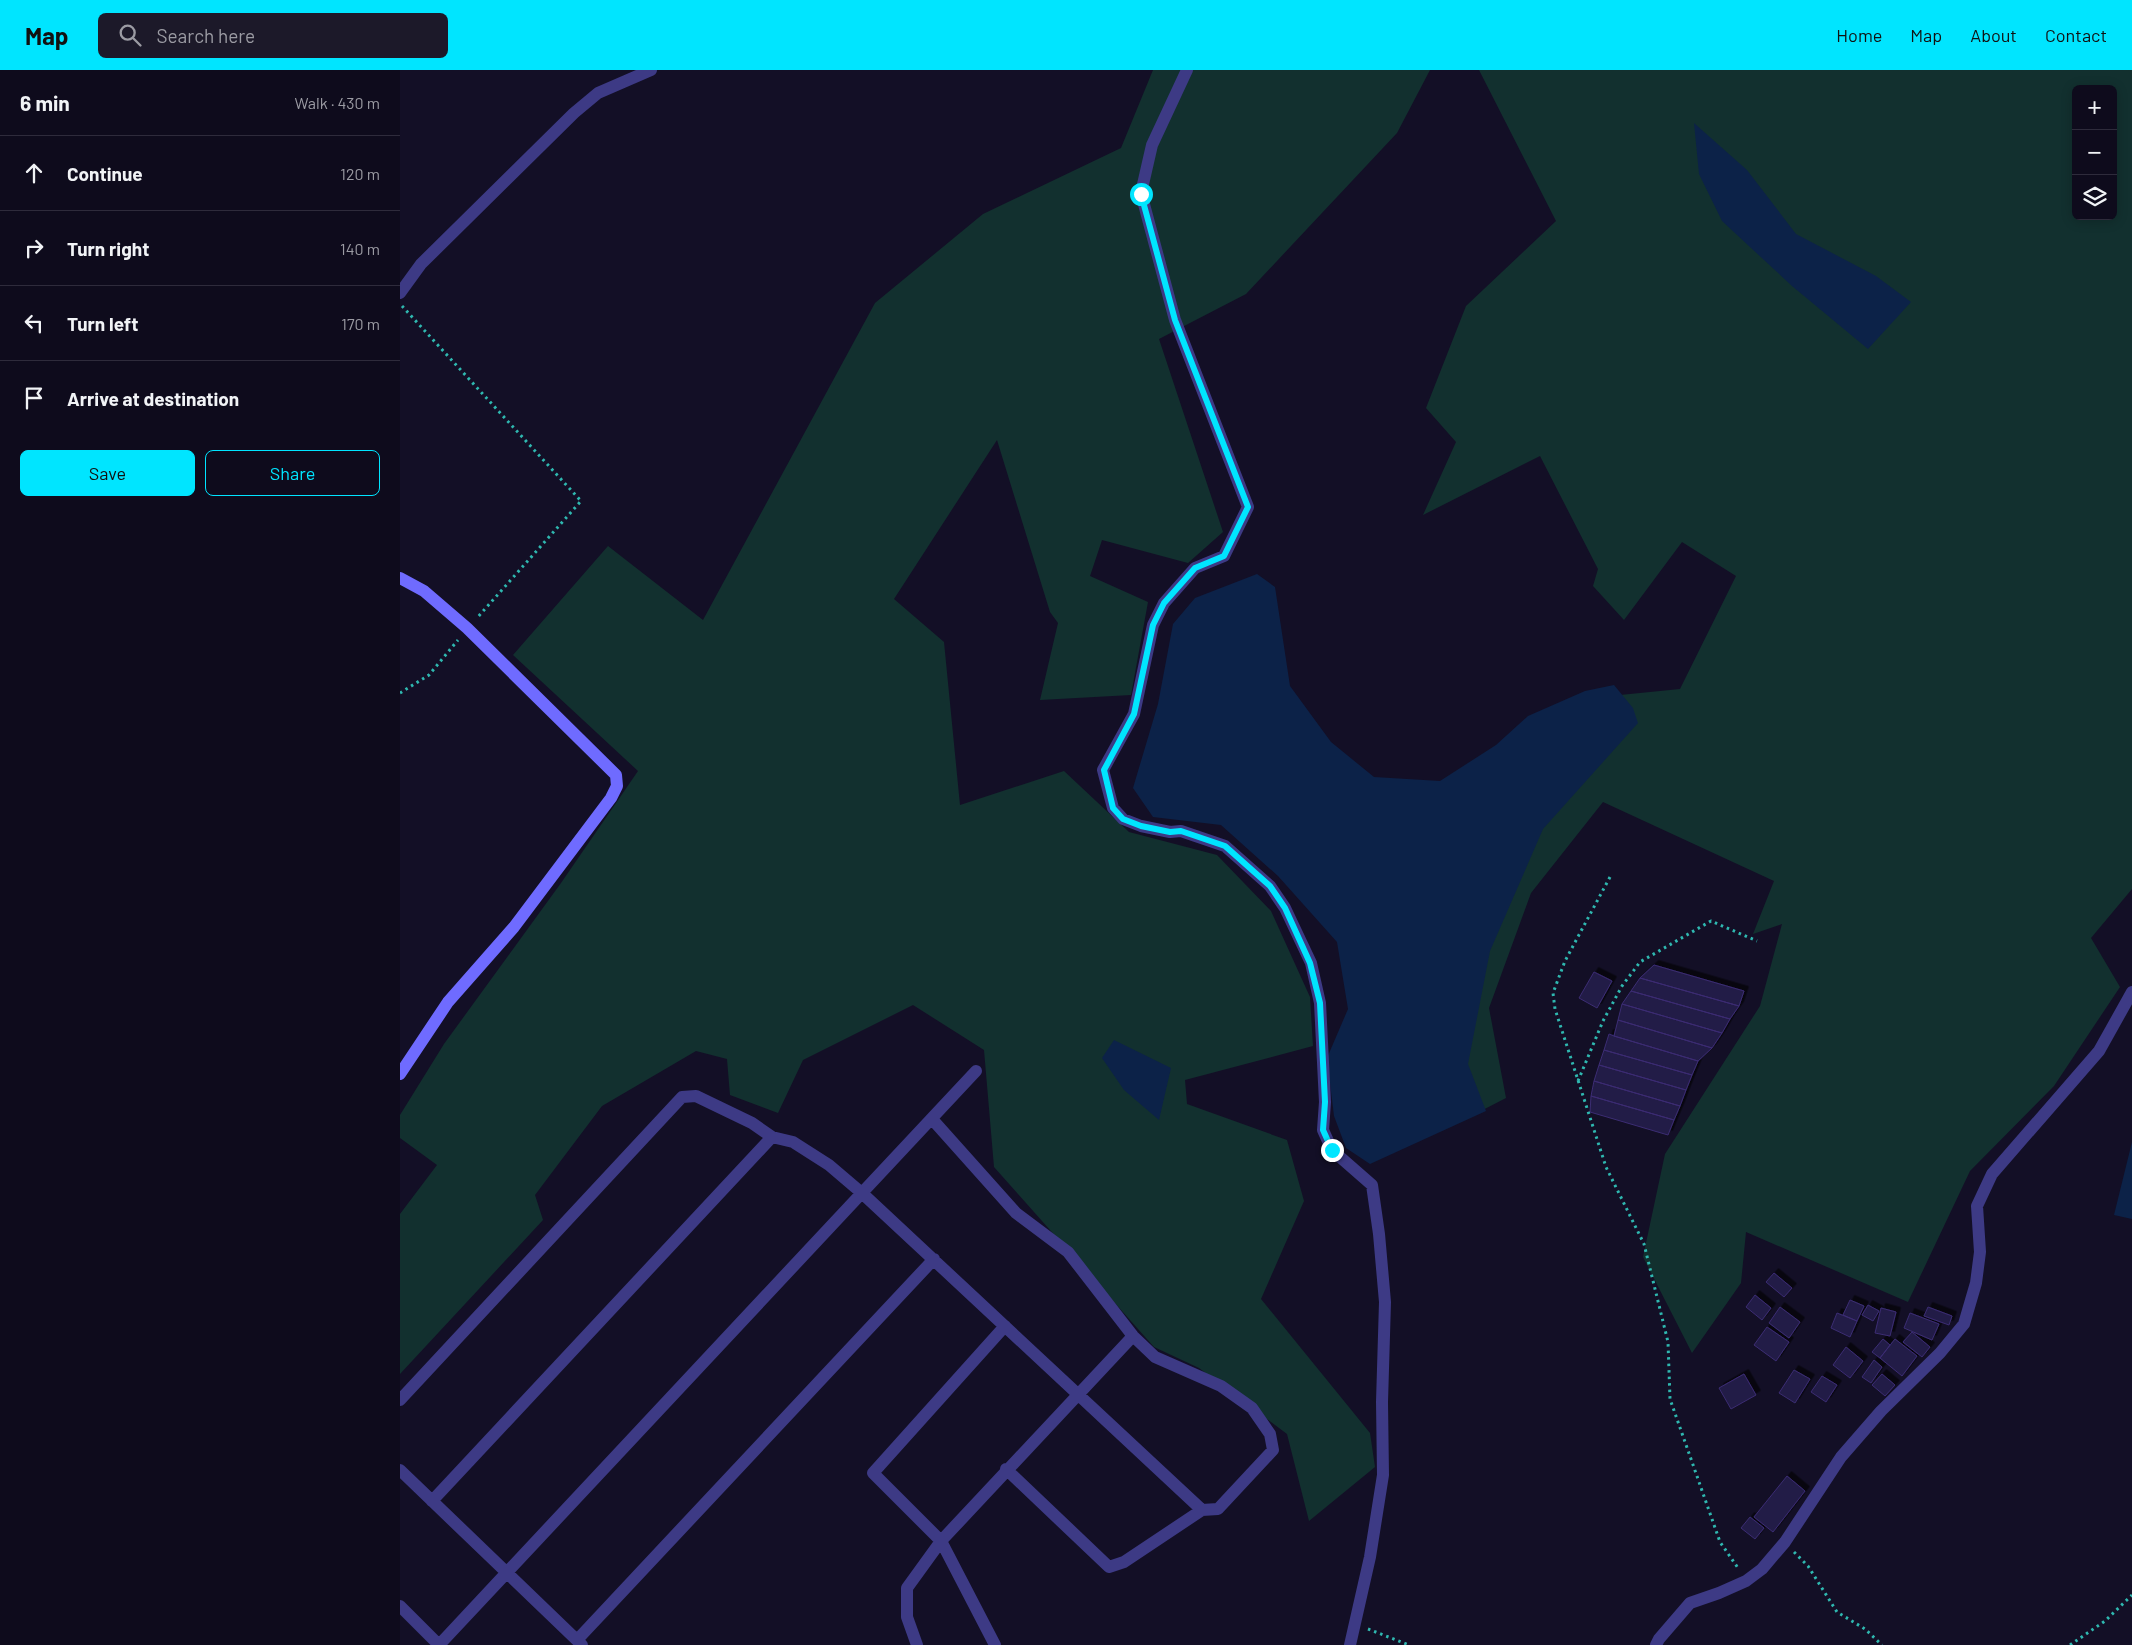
<!DOCTYPE html>
<meta charset="utf-8">
<style>
:root{--surface:#0e0b1c;--page:#1c1929;--text:#f1f3f6;--muted:#9b9ba3;--line:#2e2b3b;--accent:#00e5ff}
body{margin:0;font-family:Barlow,sans-serif;background:var(--page);color:var(--text)}
.controls{position:absolute;right:15px;top:15px;display:grid;overflow:hidden;border-radius:8px;box-shadow:0 2px 12px #0003}
.controls button{width:45px;height:45px;display:grid;place-items:center;padding:0;border:0;border-bottom:1px solid var(--line);background:var(--surface);color:var(--text);font:25px sans-serif}
.stop{position:absolute;width:15px;height:15px;margin:-11px;border:4px solid #00e5ff;border-radius:50%;background:#fff}
.stop.end{background:#00e5ff;border-color:#fff;box-shadow:0 1px 5px #0008}
.list{margin:0;padding:0;list-style:none}
h2{display:flex;justify-content:space-between;align-items:center;height:65px;margin:0;padding:0 20px;font-size:21px}
h2 small{font-size:16px;font-weight:400;color:var(--muted)}
.list li{display:grid;grid-template-columns:32px 1fr auto;gap:15px;align-items:center;box-sizing:border-box;height:75px;padding:0 20px;border-top:1px solid var(--line)}
.list b{display:block;font-size:19px;white-space:nowrap}
.list em{font-size:16px;font-style:normal;color:var(--muted)}
.actions{display:flex;gap:10px;padding:15px 20px}
.actions a{flex:1;padding:11px 0;border:1px solid var(--accent);border-radius:8px;text-align:center;font-size:18px;color:var(--accent)}
.actions .main{background:var(--accent);color:#111}
.icon{flex:none;width:28px;height:28px;fill:none;stroke:currentColor;stroke-width:2;stroke-linecap:round;stroke-linejoin:round}
.map{position:relative;flex:none;width:1732px;height:1575px;overflow:hidden}
header{display:flex;align-items:center;gap:30px;box-sizing:border-box;height:70px;padding:0 25px;background:var(--accent);color:#111}
header strong{font-size:24px}
nav{display:flex;gap:28px;margin-inline-start:auto;font-size:18px}
.search{width:350px;height:45px;background:var(--page);display:flex;align-items:center;gap:12px;box-sizing:border-box;padding:0 18px;border-radius:8px;color:var(--muted);font-size:19px}
main{display:flex}
aside{flex:1;background:var(--surface)}
.map>svg:first-child{display:block}
.green{fill:#12302f;fill-rule:evenodd}
.water{fill:#0c2248}
.building{fill:#241b47;stroke:#3b2d73;filter:url(#shadow)}
.lines{fill:none;stroke-linecap:round;stroke-linejoin:round}
.path{stroke:#2fb8b0;stroke-width:3;stroke-dasharray:2.5 4;stroke-linecap:butt}
.street{stroke:#3d3a85;stroke-width:12}
.secondary{stroke:#6f6bff;stroke-width:12}
.route{stroke:#00e5ff;stroke-width:6}
</style>
<header>
<strong>Map</strong>
<div class="search"><svg class="icon" aria-label="search" viewBox="0 0 24 24"><circle cx="10" cy="10" r="6"/><path d="M15 15l6 6"/></svg>Search here</div>
<nav><a>Home</a><a>Map</a><a>About</a><a>Contact</a></nav>
</header>
<main>
<aside>
<h2>6 min<small>Walk · 430 m</small></h2>
<ul class="list">
<li><svg class="icon" aria-label="ahead" viewBox="0 0 24 24"><path d="M12 20V5M6 11l6-6 6 6"/></svg><div><b>Continue</b></div><em>120 m</em></li>
<li><svg class="icon" aria-label="right" viewBox="0 0 24 24"><path d="M7 20v-9h11M14 6l5 5-5 5"/></svg><div><b>Turn right</b></div><em>140 m</em></li>
<li><svg class="icon" aria-label="left" viewBox="0 0 24 24"><path d="M17 20v-9H6M10 6l-5 5 5 5"/></svg><div><b>Turn left</b></div><em>170 m</em></li>
<li><svg class="icon" aria-label="arrive" viewBox="0 0 24 24"><path d="M6 21V4h12l-3 4 3 4H6"/></svg><div><b>Arrive at destination</b></div></li>
</ul>
<div class="actions"><a class="main">Save</a><a>Share</a></div>
</aside>
<div class="map">
<svg width="1732" height="1575" viewBox="0 0 1732 1575">
<defs>
<filter id="shadow"><feDropShadow dx="4.5" dy="-4.5" stdDeviation="0" flood-color="#0009"/></filter>
</defs>
<rect width="100%" height="100%" fill="#130f26"/>
<!-- green -->
<path class="green" d="M753 0H1030L997 63 846 224 759 269 823 462 788 493 702 470 690 506 748 532 731 625 640 630 658 553 650 542 597 370 494 529 544 572 560 735 664 701 729 762 817 785 871 841 910 927 913 976 785 1010 787 1034 887 1070 904 1131 861 1229 970 1363 975 1397 909 1451 887 1364 799 1298 754 1277 594 1097 584 980 513 935 403 990 378 1043 330 1025 327 989 296 981 202 1036 135 1125 143 1150 0 1304V1144L37 1095 0 1068V1045L44 974 161 813 238 701 113 585 208 476 303 550 475 233 583 144 721 78Z
M1079 0H1732V819L1691 868 1720 917 1654 1016 1570 1101 1508 1232 1346 1162 1341 1213 1292 1283 1243 1187 1265 1084 1360 936 1382 854 1353 864 1374 811 1203 732 1131 823 1089 938 1106 1028 1073 1045 1047 944 1119 755 1220 625 1280 619 1336 506 1282 472 1224 550 1193 516 1198 499 1140 386 1023 445 1056 372 1026 338 1066 236 1156 151ZM1676 19H1713V146H1676Z"/>
<!-- water -->
<path class="water" d="M1294 53 1347 100 1396 164 1476 206 1511 232 1468 279 1392 216 1322 151 1299 104Z
M857 504 875 517 890 616 931 672 974 707 1040 711 1096 675 1128 646 1185 621 1214 615 1233 638 1238 653 1143 759 1090 881 1068 994 1086 1041 970 1094 946 1078 934 1046 927 988 948 939 937 872 878 806 821 755 753 747 733 718 758 634 773 554 795 528Z
M714 970 771 998 759 1050 724 1020 702 988Z
M1732 1072V1149L1714 1145Z"/>
<!-- building -->
<path class="building" d="M1254 895 1344 921 1339 936 1240 908Z
M1194 902 1212 911 1197 938 1179 928Z
M1240 908 1339 936 1330 949 1231 921Z
M1231 921 1330 949 1322 963 1222 934Z
M1222 934 1322 963 1312 978 1218 950Z
M1218 950 1312 978 1298 991 1214 966Z
M1209 964 1214 966 1298 991 1292 1005 1204 980Z
M1204 980 1292 1005 1286 1020 1199 995Z
M1199 995 1286 1020 1280 1036 1194 1011Z
M1194 1011 1280 1036 1274 1050 1191 1026Z
M1191 1026 1274 1050 1268 1065 1190 1042Z
M1374 1203 1392 1218 1384 1227 1366 1212Z
M1355 1225 1371 1238 1362 1250 1346 1237Z
M1450 1230 1464 1236 1457 1251 1443 1245Z
M1468 1235 1479 1241 1473 1251 1462 1245Z
M1380 1237 1400 1252 1389 1268 1369 1253Z
M1528 1237 1552 1246 1549 1255 1524 1246Z
M1481 1238 1496 1242 1490 1266 1475 1263Z
M1437 1243 1457 1251 1450 1267 1431 1258Z
M1510 1243 1539 1254 1532 1270 1504 1258Z
M1367 1257 1389 1272 1376 1291 1354 1275Z
M1512 1262 1530 1277 1522 1287 1503 1272Z
M1483 1269 1490 1275 1480 1288 1472 1282Z
M1495 1269 1517 1286 1502 1306 1480 1288Z
M1446 1277 1463 1291 1450 1308 1433 1295Z
M1474 1290 1482 1297 1471 1313 1462 1307Z
M1394 1300 1410 1309 1395 1333 1379 1323Z
M1344 1304 1356 1325 1331 1339 1319 1318Z
M1482 1304 1495 1315 1485 1326 1472 1315Z
M1422 1306 1437 1315 1426 1332 1411 1322Z
M1387 1406 1405 1421 1373 1462 1354 1447Z
M1350 1447 1364 1458 1355 1469 1341 1458Z"/>
<g class="lines">
<!-- path -->
<path class="path" d="M2 236 181 431 77 548
M0 623 29 605 58 570
M1210 807 1165 891 1153 923 1155 939 1206 1097 1244 1174 1268 1272 1270 1329 1320 1472 1338 1498
M1178 1011 1203 951 1222 916 1240 892 1311 851 1357 871
M1394 1482 1408 1496 1437 1542 1465 1559 1482 1575
M968 1559 1009 1575
M1670 1575 1705 1551 1732 1525"/>
<!-- street -->
<path class="street" d="M787 0 752 75 741 123 775 250 848 437 824 486 795 498 764 533 753 555 734 644 703 700 713 738 723 749 741 756 770 762 781 761 825 776 870 816 885 838 911 893 920 933 925 1032 923 1060 932 1080 972 1115 979 1164 985 1232 982 1332 983 1405 970 1487 950 1575
M0 223 21 194 174 43 198 23 251 0
M532 1049 616 1143 668 1182 733 1266 755 1287 821 1316 852 1338 870 1364 873 1380 818 1439 802 1440 724 1492 709 1497 606 1399
M0 1330 282 1027 296 1026 352 1053 372 1067 393 1072 429 1095 463 1124 802 1440
M0 1400 182 1575
M32 1431 372 1067
M0 1536 39 1575
M177 1570 534 1189
M39 1575 576 1001
M517 1575 507 1547V1518L541 1471 733 1266
M595 1575 541 1471 473 1403 605 1256
M1256 1575 1259 1569 1290 1533 1319 1523 1346 1511 1362 1499 1385 1472 1441 1387 1481 1341 1540 1283 1564 1254 1576 1213 1580 1182 1577 1136 1592 1104 1699 981 1732 922"/>
<!-- secondary -->
<path class="secondary" d="M0 508 24 521 67 558 216 705 217 716 211 728 114 857 48 932 0 1004"/>
</g>
<g class="lines">
<!-- route -->
<path class="route" d="M741 124 775 250 848 437 824 486 795 498 764 533 753 555 734 644 704 700 713 738 723 749 741 756 770 762 781 761 825 776 870 816 885 838 910 893 920 933 925 1032 923 1060 932 1080"/>
</g>
</svg>
<div class="controls">
<button>+</button>
<button>−</button>
<button><svg class="icon" aria-label="layers" viewBox="0 0 24 24"><path d="M12 4l9 5-9 5-9-5zM3 14l9 5 9-5"/></svg></button>
</div>
<div class="stop" style="left:741px;top:124px"></div>
<div class="stop end" style="left:932px;top:1080px"></div>
</div>
</main>
